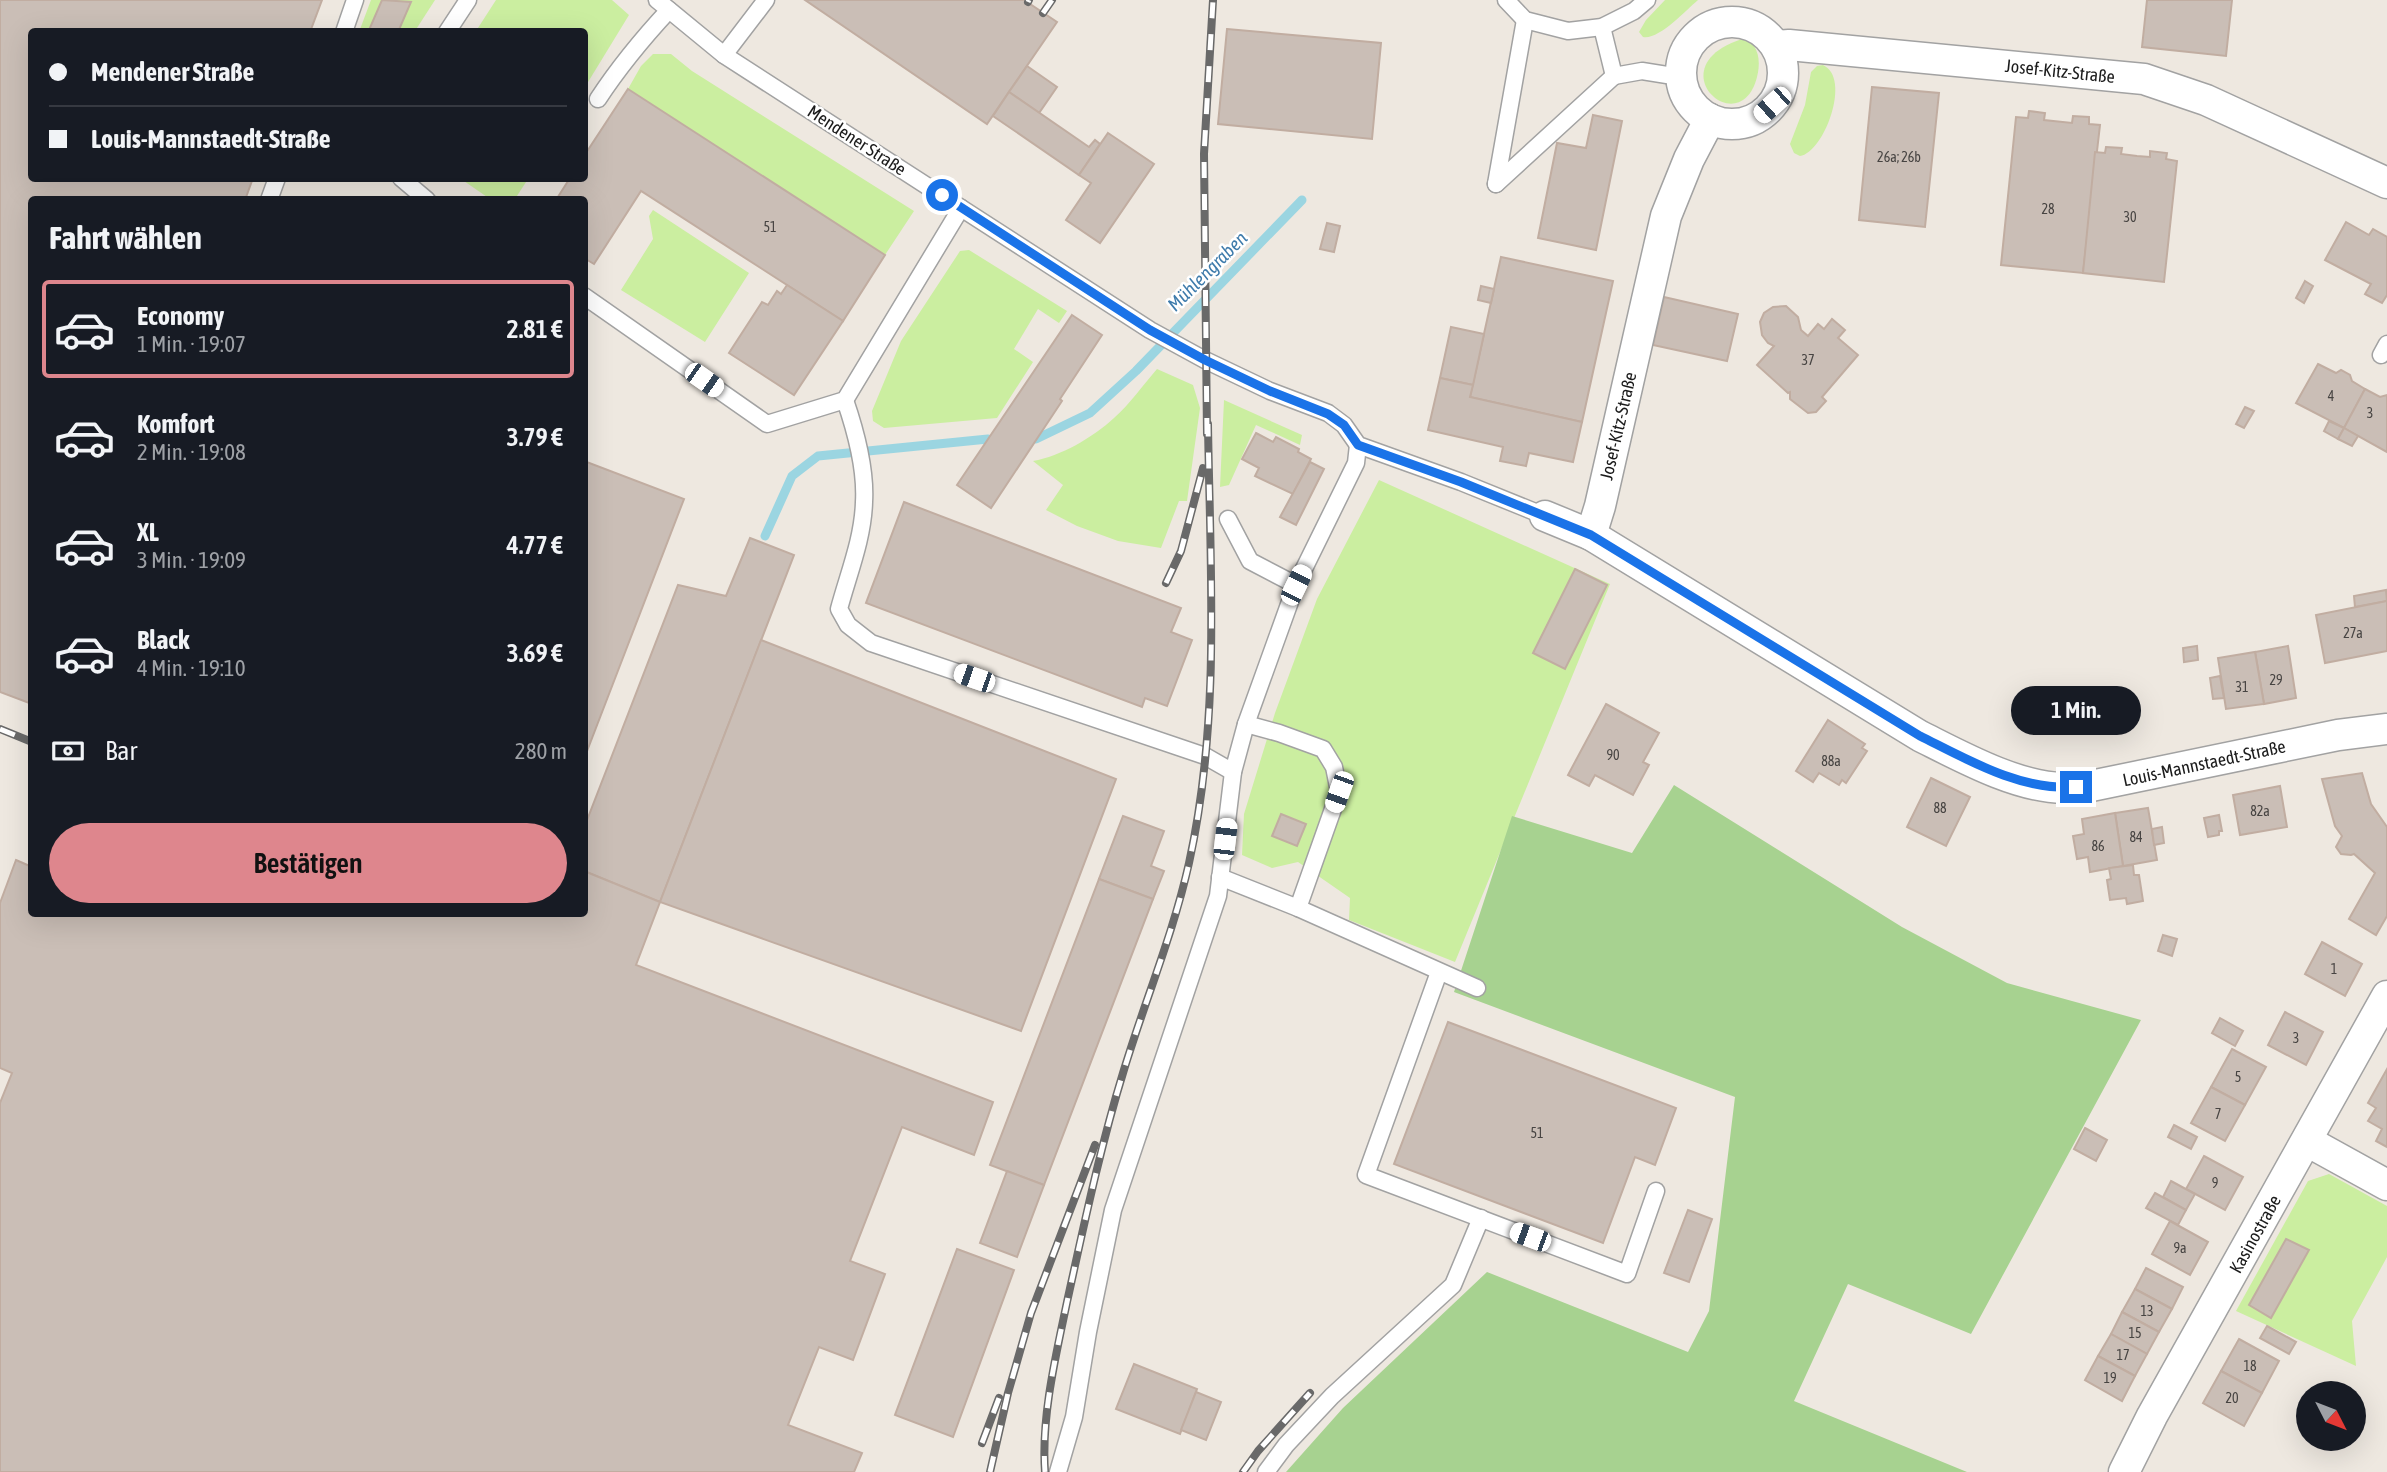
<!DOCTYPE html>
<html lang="de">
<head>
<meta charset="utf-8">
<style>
  :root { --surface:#171b24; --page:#242831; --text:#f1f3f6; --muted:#9ea1a6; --line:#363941; --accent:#de868d }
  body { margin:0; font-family:"Asap Condensed",sans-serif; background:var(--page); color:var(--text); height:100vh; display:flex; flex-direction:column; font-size:26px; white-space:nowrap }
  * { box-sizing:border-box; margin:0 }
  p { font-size:23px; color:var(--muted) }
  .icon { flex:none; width:38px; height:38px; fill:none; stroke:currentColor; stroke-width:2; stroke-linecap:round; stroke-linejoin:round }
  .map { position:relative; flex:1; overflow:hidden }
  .panel { position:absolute; left:28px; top:196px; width:560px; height:721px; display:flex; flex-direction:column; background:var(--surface); border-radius:7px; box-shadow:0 7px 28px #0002 }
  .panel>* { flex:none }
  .banner { position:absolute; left:28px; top:28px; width:560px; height:154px; border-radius:7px; box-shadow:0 7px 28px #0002; display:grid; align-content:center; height:154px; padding:0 21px; background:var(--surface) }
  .needle { width:46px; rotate:132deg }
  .fabs { position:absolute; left:2296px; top:1381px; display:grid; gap:14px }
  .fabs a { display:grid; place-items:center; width:70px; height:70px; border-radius:50%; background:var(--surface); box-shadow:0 7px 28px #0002; font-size:35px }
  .end { position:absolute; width:32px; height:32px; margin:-16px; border:9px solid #1a73e8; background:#fff; box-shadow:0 0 0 4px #fff }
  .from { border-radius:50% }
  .bubble { position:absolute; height:49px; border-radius:24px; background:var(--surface); box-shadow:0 7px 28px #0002; font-size:23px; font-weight:600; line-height:49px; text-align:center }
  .car { position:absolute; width:21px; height:42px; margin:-21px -10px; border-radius:9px; box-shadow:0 0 5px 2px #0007; background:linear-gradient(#fff 24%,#345 0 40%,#fff 0 76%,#345 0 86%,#fff 0) }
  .banner b { display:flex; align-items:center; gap:24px; height:66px; font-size:26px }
  .banner b+b { border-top:2px solid var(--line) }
  .banner i { width:18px; height:18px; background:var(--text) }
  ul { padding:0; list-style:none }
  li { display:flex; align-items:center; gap:21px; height:98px; margin:0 14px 10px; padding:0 7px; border:4px solid transparent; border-radius:7px }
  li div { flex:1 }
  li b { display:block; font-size:26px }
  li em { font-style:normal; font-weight:600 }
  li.current { border-color:var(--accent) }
  li>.icon { width:63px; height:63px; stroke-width:1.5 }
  h2 { padding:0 21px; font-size:32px; line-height:84px }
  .pay { display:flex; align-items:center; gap:18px; height:77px; padding:0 21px; font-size:26px }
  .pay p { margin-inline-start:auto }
  .action { display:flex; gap:14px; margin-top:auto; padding:14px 21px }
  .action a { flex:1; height:80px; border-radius:42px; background:var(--accent); color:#111; font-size:28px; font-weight:600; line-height:80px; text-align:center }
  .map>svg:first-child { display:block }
  .grass { fill:#cbeea0 }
  .forest { fill:#a7d290 }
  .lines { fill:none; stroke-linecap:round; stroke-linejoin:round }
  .stream { stroke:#9bd5e1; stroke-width:9 }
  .building { fill:#cabeb6; stroke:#c1ada1; stroke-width:2 }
  .lane-casing { stroke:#a2a2a2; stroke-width:19 }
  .street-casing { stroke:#a2a2a2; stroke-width:33 }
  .lane { stroke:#fff; stroke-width:16 }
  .street { stroke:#fff; stroke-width:30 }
  .rail-casing { stroke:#696969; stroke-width:8 }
  .rail { stroke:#fff; stroke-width:5; stroke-dasharray:16; stroke-linecap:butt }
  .route { stroke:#1a73e8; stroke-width:9 }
  .labels { text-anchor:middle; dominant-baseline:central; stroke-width:5; stroke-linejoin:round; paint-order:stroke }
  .number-label { font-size:14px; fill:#474442 }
  .street-label { font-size:18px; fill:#1b1b1b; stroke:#fff }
  .water-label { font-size:19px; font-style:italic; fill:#3e7bab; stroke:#fff }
</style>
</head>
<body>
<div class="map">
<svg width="2387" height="1472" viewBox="0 0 2387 1472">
  <rect width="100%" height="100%" fill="#eee8e0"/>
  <!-- grass -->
  <g class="grass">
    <polygon points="371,0 435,0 415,31 359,32"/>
    <polygon points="496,0 612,0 629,15 585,87 584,32 476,31"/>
    <path d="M1665,0H1698C1685,11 1659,40 1643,37L1639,32L1646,20Z"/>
    <path d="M1742,39L1751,42C1760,52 1760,65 1757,77C1740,144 1655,67 1742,39Z"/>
    <polygon points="653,54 671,54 692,71 914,211 885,255 628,89 641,66"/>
    <path d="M1823,65C1852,78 1824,153 1800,156L1794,153L1790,144L1805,105L1811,72L1817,66Z"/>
    <polygon points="461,179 528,178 528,179 515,199 490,199"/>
    <polygon points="653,210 749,273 705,342 621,290 653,239 649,216"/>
    <polygon points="969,250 1067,311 1059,323 1038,309 1014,349 1033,362 997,418 884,428 873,421 872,411 901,341 960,251"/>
    <path d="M1157,369L1193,385L1200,408L1187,501H1179L1161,548L1118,541L1077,526L1046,510L1063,485L1033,461C1061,456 1092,438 1114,418C1130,404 1143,385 1157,369Z"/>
    <polygon points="1224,400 1302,435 1300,445 1256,425 1229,485 1220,487"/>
    <polygon points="1379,480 1610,584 1455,962 1349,920 1350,898 1298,862 1272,868 1242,855 1244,814 1275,713 1317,599"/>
    <polygon points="2329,1174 2387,1206 2387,1257 2352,1321 2356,1366 2236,1311 2308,1181"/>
  </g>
  <!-- forest -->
  <polygon class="forest" points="1674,785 1902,927 2007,983 2141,1020 1971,1334 1848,1284 1794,1401 1967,1472 1286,1472 1343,1408 1487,1272 1688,1352 1709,1311 1735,1097 1454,992 1512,816 1632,853"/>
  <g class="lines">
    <!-- stream -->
    <g class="stream">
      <polyline points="1036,439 1090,413 1136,371 1302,200"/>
      <polyline points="765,536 792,476 818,456 988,439"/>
    </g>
  </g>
  <!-- building -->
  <g class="building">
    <polygon points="0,0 322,0 310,32 32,32 32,178 253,178 245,200 32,200 32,704 0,692"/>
    <polygon points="382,0 411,2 398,32 369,30"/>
    <polygon points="805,0 1024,0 1057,22 987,124"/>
    <polygon points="2147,0 2232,0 2226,56 2142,47"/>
    <polygon points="1227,29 1381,43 1372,139 1218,124"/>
    <polygon points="1027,66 1057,87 1039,113 1009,92"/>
    <polygon points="1872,87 1939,93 1925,227 1859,220"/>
    <polygon points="628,89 885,255 843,321 641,191 594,264 584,258 584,200 556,200 570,178 584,178 584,156"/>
    <polygon points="1009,92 1089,147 1095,140 1100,144 1079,175 993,116"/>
    <polygon points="2029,111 2045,113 2044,120 2072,123 2073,116 2089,117 2089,124 2100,125 2083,273 2001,265 2016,117 2028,118"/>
    <polygon points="1593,115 1622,121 1596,250 1538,238 1557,143 1586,148"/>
    <polygon points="1108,133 1154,164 1100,243 1066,220 1091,183 1079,175"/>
    <polygon points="2106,147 2122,148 2121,154 2137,156 2150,157 2150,151 2167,153 2166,159 2177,161 2164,282 2083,273 2095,152 2105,153"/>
    <polygon points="2346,222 2369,235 2373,229 2387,237 2387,295 2382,303 2365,294 2371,284 2325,260"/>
    <polygon points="1327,223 1340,226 1334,252 1320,249"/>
    <polygon points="1501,257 1613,281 1582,422 1470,397"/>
    <polygon points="2305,281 2313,286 2304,303 2296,298"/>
    <polygon points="787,285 843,321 794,395 729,353 762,302 768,305 777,291 781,294"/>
    <polygon points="1481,286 1494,289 1491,303 1478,300"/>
    <polygon points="1664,297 1738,314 1727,361 1653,345"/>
    <polygon points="1786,306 1798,317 1801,330 1808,336 1818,324 1824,329 1832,319 1845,330 1838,338 1858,355 1822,397 1826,401 1816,412 1808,413 1790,399 1790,392 1788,393 1757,365 1774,346 1768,343 1762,335 1760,322 1764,313 1773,307"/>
    <polygon points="1072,315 1102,335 1060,399 1062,401 991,508 957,485"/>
    <polygon points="1451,327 1484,334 1473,385 1440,378"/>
    <polygon points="2318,364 2336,373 2341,370 2350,375 2352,381 2365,389 2344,428 2296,403"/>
    <polygon points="1440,378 1473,385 1470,397 1582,422 1573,462 1529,453 1526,466 1500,461 1503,447 1428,430"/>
    <polygon points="2365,389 2380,397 2387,395 2387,452 2344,428"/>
    <polygon points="2245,407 2254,411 2244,428 2236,424"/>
    <polygon points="2329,421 2344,428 2338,439 2324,431"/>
    <polygon points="2344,428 2358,436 2352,446 2338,439"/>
    <polygon points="1256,433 1273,442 1276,437 1299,449 1298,452 1311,459 1293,494 1255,476 1259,468 1242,459"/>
    <polygon points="584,461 684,499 584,759"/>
    <polygon points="1310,462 1324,469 1296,525 1280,517"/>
    <polygon points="904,502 1181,608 1171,632 1192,640 1167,706 1145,698 1142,707 866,603"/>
    <polygon points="750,538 794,555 660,902 584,871 584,828 678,585 726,596"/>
    <polygon points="1575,569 1607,585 1565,669 1533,653"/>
    <polygon points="2386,590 2387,601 2355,607 2354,596"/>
    <polygon points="2387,601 2387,651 2325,663 2316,615"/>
    <polygon points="761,640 1116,779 1021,1031 660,902"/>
    <polygon points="2197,646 2198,660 2184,662 2183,648"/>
    <polygon points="2288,646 2296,698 2264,704 2255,652"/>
    <polygon points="2255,652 2264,704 2226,709 2218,658"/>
    <polygon points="2220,676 2224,698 2213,699 2210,678"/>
    <polygon points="2115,696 2127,702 2115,726 2104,720"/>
    <polygon points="2127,702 2139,707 2128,731 2115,726"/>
    <polygon points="1606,704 1659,733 1643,762 1649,765 1633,795 1595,775 1589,786 1568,775"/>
    <polygon points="1828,720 1865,744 1862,748 1867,751 1846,783 1842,780 1839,785 1819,773 1813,782 1796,771"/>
    <polygon points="2362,773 2371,804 2387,827 2387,916 2376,935 2349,919 2375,873 2354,854 2351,855 2341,854 2336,847 2342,836 2335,826 2322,779"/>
    <polygon points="1931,778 1970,797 1946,846 1907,827"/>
    <polygon points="2280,786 2287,827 2240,835 2233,795"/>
    <polygon points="2148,808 2157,860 2123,866 2115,813"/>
    <polygon points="2115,813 2123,866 2090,872 2088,857 2077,859 2073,836 2084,834 2082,819"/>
    <polygon points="1281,814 1306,824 1297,846 1272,836"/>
    <polygon points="2219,815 2222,831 2219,831 2219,835 2208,837 2204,818"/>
    <polygon points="1123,816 1164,831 1151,866 1164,871 1153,899 1099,879"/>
    <polygon points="2162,827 2164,843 2154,845 2152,829"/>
    <polygon points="16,860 32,867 32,914 584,914 584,871 660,902 636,965 993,1102 974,1155 902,1127 850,1261 885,1274 853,1360 819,1347 788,1425 862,1453 854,1472 0,1472 0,1103 12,1073 0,1068 0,903"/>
    <polygon points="2133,865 2134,875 2139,875 2143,901 2127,904 2126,898 2110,900 2107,880 2111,879 2109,868"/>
    <polygon points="1099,879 1153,899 1044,1185 990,1165"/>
    <polygon points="2163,935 2177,939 2172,956 2158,951"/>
    <polygon points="2322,942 2362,964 2345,996 2305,974"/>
    <polygon points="2285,1012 2323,1032 2306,1065 2268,1045"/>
    <polygon points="2220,1018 2243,1031 2235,1046 2212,1033"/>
    <polygon points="1448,1022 1676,1108 1655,1165 1635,1157 1603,1243 1394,1164"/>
    <polygon points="2232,1049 2266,1067 2245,1105 2211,1087"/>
    <polygon points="2387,1069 2387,1147 2376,1141 2382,1129 2368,1121 2376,1108 2368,1103"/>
    <polygon points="2211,1087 2245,1105 2225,1141 2191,1123"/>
    <polygon points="2174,1125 2197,1137 2191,1149 2168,1137"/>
    <polygon points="2085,1128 2107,1140 2096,1161 2074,1149"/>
    <polygon points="2204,1156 2243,1177 2225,1210 2186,1189"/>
    <polygon points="1007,1171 1044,1185 1017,1257 980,1243"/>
    <polygon points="2171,1181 2195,1194 2186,1210 2163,1197"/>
    <polygon points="2155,1193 2186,1210 2178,1225 2146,1208"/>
    <polygon points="1688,1210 1712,1219 1689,1282 1664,1273"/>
    <polygon points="2170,1221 2208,1242 2190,1275 2152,1254"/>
    <polygon points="2286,1239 2309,1250 2271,1318 2249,1305"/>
    <polygon points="957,1249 1014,1270 953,1437 895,1415"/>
    <polygon points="2146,1268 2183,1287 2172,1309 2135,1289"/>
    <polygon points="2135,1289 2172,1309 2159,1332 2122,1312"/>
    <polygon points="2122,1312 2159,1332 2147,1354 2111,1334"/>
    <polygon points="2267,1326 2296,1342 2289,1354 2260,1338"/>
    <polygon points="2111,1334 2147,1354 2135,1376 2098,1356"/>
    <polygon points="2239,1339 2279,1361 2262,1393 2221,1371"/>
    <polygon points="2098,1356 2135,1376 2122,1401 2085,1380"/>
    <polygon points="1134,1364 1197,1389 1180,1434 1116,1409"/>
    <polygon points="2221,1371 2262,1393 2244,1426 2203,1403"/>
    <polygon points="1196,1392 1221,1402 1206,1440 1181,1430"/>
  </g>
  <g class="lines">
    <defs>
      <g id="lane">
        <polyline points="657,0 724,55 1150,330 1205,360 1270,391 1328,413 1344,425 1358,445 1461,482 1545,516"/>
        <polyline points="1506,0 1525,20 1568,31 1602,27 1634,11 1647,0"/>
        <polyline points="1602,27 1614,76 1642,71 1667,75 1681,74"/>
        <polyline points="344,32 355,0"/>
        <polyline points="447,32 468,0"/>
        <polyline points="724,55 766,0"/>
        <path d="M598,99C619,67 643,38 669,10"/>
        <polyline points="401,178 427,200"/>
        <polyline points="1496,184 1525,20"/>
        <polyline points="1496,184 1614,76"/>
        <polyline points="269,200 277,178"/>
        <polyline points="584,296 767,424 845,400 961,208"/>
        <polyline points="2381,355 2387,344"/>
        <path d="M845,400C856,432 866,469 864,502C863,539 848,575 839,609L848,625L871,643L1205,756L1233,772"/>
        <polyline points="1228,519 1250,561 1296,585"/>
        <polyline points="1246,724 1279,733 1323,749 1334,767 1339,792 1298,908"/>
        <polyline points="1220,877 1298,908 1477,988"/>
        <polyline points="1439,972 1366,1175 1627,1274 1656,1191"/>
        <polyline points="1058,1472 1074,1417 1088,1332 1113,1210 1218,896 1233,772 1246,724 1296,585 1356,463 1358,445"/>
        <polyline points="1266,1472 1286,1445 1332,1396 1453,1285 1481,1218"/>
      </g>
      <g id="street">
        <circle cx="1732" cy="73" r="51"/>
        <polyline points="1776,46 1789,45 2144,79 2206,100 2387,183"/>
        <path d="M1545,516L1591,535L1920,736C1962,757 2016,787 2063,788C2072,788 2082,787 2091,786L2338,735L2387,729"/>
        <polyline points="1591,535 1600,506 1666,216 1689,159 1710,119"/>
        <polyline points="2307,1141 2387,1185"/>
        <polyline points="2124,1472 2152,1416 2387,996"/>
      </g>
    </defs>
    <!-- lane casing -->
    <use href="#lane" class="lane-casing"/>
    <!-- street casing -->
    <use href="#street" class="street-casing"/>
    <!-- lane -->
    <use href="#lane" class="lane"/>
    <!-- street -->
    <use href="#street" class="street"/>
    <defs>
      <g id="rail">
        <polyline points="1028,2 1029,0"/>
        <polyline points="1043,13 1052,0"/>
        <polyline points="1207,434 1204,154 1213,0"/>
        <polyline points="1166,583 1181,551 1203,468"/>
        <polyline points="0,729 32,742"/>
        <polyline points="982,1443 999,1398"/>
        <polyline points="990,1472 1008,1393 1031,1313 1095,1145"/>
        <path d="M1045,1472C1041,1417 1056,1355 1067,1302C1084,1225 1100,1148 1123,1073C1144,1003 1173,935 1189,863C1221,718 1210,571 1208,424"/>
        <polyline points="1243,1472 1258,1451 1310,1393"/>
      </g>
    </defs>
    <!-- rail casing -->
    <use href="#rail" class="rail-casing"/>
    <!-- rail -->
    <use href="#rail" class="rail"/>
  </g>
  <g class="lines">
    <!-- route -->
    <path class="route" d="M942,195L1150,330L1205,360L1270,391L1328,414L1344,425L1358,445L1461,482L1591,535L1920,736C1968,760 2021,791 2076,787"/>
  </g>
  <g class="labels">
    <!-- number labels -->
    <g class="number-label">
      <text x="1899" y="157">26a; 26b</text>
      <text x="2048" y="209">28</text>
      <text x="2130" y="217">30</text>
      <text x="770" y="227">51</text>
      <text x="1808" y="360">37</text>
      <text x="2331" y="396">4</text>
      <text x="2370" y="413">3</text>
      <text x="2353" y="633">27a</text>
      <text x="2276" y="680">29</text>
      <text x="2242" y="687">31</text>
      <text x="1613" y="755">90</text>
      <text x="1831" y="761">88a</text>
      <text x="1940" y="808">88</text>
      <text x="2260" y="811">82a</text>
      <text x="2136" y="837">84</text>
      <text x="2098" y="846">86</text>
      <text x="2334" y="969">1</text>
      <text x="2296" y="1038">3</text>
      <text x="2238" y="1077">5</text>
      <text x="2218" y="1114">7</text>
      <text x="1537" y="1133">51</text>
      <text x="2215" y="1183">9</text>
      <text x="2180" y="1248">9a</text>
      <text x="2147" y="1311">13</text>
      <text x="2135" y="1333">15</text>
      <text x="2123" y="1355">17</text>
      <text x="2250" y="1366">18</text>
      <text x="2110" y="1378">19</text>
      <text x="2232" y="1398">20</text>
    </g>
    <!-- street labels -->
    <g class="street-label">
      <text transform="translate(2060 71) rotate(6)">Josef-Kitz-Straße</text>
      <text transform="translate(857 140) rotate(33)">Mendener Straße</text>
      <text transform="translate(1618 426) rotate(-77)">Josef-Kitz-Straße</text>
      <text transform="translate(2204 763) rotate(-12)">Louis-Mannstaedt-Straße</text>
      <text transform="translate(2255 1234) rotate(-61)">Kasinostraße</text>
    </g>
    <!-- water labels -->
    <g class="water-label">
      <text transform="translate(1207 271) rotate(-45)">Mühlengraben</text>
    </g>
  </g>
</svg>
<div class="fabs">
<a><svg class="needle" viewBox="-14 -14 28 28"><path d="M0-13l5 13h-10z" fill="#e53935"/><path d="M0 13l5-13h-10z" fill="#9ea1a6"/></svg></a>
</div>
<i class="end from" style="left:942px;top:195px"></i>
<i class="end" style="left:2076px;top:787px"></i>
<div class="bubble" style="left:2011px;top:686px;width:130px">1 Min.</div>
<i class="car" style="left:1772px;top:105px;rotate:228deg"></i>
<i class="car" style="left:704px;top:380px;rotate:125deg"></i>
<i class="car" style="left:1296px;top:585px;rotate:26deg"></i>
<i class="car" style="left:974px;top:678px;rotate:289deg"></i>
<i class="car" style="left:1339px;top:792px;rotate:200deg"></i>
<i class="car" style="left:1225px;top:839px;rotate:7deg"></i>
<i class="car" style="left:1530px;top:1237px;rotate:290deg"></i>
<div class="banner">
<b><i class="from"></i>Mendener Straße</b>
<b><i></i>Louis-Mannstaedt-Straße</b>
</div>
<section class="panel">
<h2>Fahrt wählen</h2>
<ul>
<li class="current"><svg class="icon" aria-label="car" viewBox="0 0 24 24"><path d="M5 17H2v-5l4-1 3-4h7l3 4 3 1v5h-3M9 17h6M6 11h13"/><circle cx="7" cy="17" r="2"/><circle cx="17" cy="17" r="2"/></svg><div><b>Economy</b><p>1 Min. · 19:07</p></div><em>2.81 €</em></li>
<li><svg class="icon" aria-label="car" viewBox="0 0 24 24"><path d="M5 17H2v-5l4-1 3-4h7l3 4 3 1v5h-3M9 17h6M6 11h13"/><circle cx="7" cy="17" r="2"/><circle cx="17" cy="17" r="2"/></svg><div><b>Komfort</b><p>2 Min. · 19:08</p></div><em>3.79 €</em></li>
<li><svg class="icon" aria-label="car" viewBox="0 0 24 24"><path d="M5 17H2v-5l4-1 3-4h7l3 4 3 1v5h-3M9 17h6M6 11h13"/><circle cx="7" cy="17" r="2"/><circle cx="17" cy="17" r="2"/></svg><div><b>XL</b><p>3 Min. · 19:09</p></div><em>4.77 €</em></li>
<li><svg class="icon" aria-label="car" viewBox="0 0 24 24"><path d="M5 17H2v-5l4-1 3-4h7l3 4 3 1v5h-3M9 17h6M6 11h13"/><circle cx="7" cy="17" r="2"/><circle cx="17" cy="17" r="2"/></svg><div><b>Black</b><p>4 Min. · 19:10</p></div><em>3.69 €</em></li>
</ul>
<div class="pay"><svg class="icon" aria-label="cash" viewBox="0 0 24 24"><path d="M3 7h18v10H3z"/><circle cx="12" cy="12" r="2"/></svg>Bar<p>280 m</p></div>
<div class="action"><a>Bestätigen</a></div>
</section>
</div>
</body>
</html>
